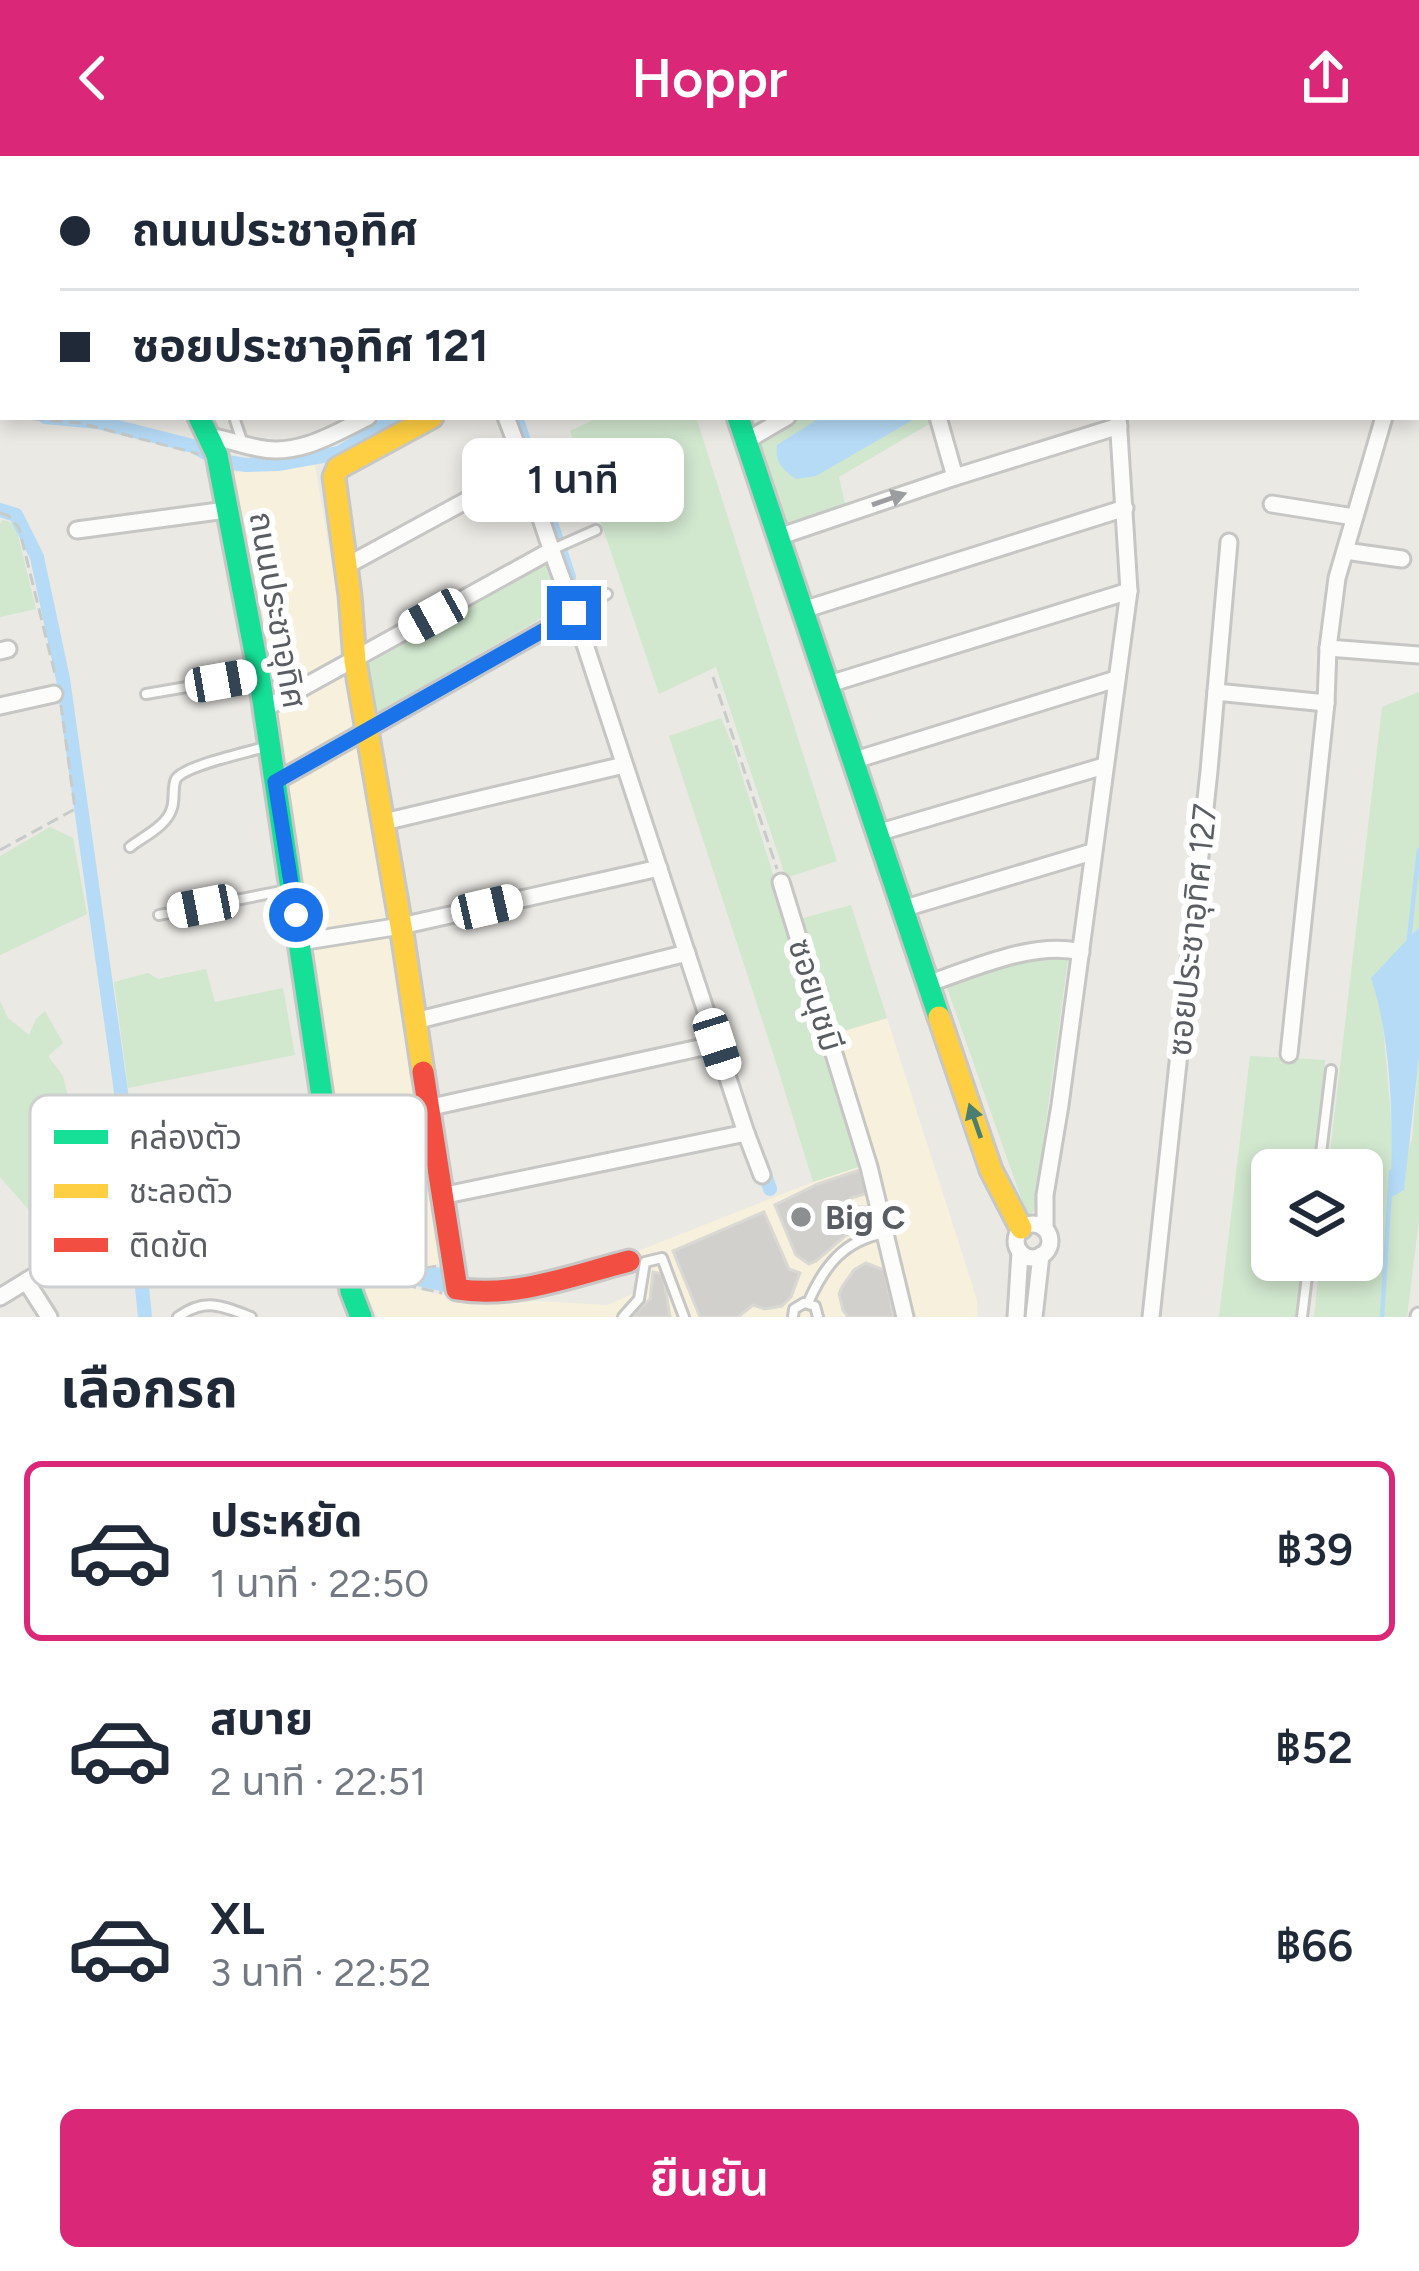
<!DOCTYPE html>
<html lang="th">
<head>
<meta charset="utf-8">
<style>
  :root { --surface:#fff; --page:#f2f2f3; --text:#1f2937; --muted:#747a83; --line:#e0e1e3; --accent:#db2777 }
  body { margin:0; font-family:Figtree,"Noto Sans Thai",sans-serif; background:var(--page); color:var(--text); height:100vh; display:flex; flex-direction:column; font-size:45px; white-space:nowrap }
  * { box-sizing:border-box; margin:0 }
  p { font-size:39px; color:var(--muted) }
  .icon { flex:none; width:66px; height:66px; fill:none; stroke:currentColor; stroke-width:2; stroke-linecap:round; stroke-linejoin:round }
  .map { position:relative; height:1161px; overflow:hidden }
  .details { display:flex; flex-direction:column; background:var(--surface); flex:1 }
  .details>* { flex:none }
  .banner { position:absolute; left:0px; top:0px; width:1419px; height:264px; box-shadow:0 6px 18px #0003; display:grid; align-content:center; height:264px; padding:0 60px; background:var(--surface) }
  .controls { position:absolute; left:1251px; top:993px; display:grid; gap:24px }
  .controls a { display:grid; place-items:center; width:132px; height:132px; border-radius:18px; background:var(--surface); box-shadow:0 6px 18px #0003; font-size:60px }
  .end { position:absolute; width:54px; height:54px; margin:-27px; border:15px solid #1a73e8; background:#fff; box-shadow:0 0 0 6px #fff }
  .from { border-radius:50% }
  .bubble { position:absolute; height:84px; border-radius:18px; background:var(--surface); box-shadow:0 6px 18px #0003; font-size:39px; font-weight:600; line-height:84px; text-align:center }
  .car { position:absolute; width:36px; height:72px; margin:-36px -18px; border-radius:15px; box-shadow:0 0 9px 3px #0007; background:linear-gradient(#fff 24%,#345 0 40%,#fff 0 76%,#345 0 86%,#fff 0) }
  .banner b { display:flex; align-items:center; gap:42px; height:114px; font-size:45px }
  .banner b+b { border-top:3px solid var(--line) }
  .banner i { width:30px; height:30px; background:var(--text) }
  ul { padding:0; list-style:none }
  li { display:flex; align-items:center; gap:36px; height:180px; margin:0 24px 18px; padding:0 36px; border:6px solid transparent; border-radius:18px }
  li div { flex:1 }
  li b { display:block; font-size:45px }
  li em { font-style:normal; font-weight:600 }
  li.selected { border-color:var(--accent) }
  li>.icon { width:108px; height:108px; stroke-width:1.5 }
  h2 { padding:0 60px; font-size:54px; line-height:144px }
  .primary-button { display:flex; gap:24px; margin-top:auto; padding:24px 60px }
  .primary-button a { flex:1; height:138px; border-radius:18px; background:var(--accent); color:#fff; font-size:48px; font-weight:600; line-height:138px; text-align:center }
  header { display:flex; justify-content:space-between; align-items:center; height:156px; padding:0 60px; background:var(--accent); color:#fff; font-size:54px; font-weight:600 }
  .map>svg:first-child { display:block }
  .commercial { fill:#f6f0dc }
  .green { fill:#d1e7ce }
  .water { fill:#b6dbf7 }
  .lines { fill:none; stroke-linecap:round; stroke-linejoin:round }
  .stream { stroke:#b6dbf7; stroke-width:4.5 }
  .canal { stroke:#b6dbf7; stroke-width:14 }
  .building { fill:#d1d0cd; stroke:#dad8d3; stroke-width:3 }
  .lane-casing { stroke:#c6c6c5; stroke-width:14 }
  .street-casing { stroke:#c6c6c5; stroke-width:21 }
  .fast-casing { stroke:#c7c7c6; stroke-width:27 }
  .slow-casing { stroke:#c7c7c6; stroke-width:27 }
  .jam-casing { stroke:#c7c7c6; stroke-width:27 }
  .path { stroke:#c7ccca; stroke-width:3; stroke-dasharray:12 6; stroke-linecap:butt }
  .lane { stroke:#fcfcfb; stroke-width:8 }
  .street { stroke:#fcfcfb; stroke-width:15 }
  .fast { stroke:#16e098; stroke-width:21 }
  .slow { stroke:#ffcf43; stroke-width:21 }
  .jam { stroke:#f24e42; stroke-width:21 }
  .oneway { fill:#9b9da0 }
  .oneway2 { fill:#497e70 }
  .route { stroke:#1a73e8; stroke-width:15 }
  .poi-dot { fill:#8c8f90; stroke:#fff; stroke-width:4.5 }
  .labels { text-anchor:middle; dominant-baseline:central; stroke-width:12; stroke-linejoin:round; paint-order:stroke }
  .street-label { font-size:33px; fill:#5a5e63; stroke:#fff }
  .poi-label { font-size:33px; font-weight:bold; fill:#5a5e63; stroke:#fff; text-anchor:start }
  .key { fill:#fff; stroke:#cecfd0; stroke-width:3 }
  .key-label { font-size:33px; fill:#5a5e63 }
</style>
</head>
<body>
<header><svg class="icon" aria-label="back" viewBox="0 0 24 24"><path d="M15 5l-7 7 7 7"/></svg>Hoppr<svg class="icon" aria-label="share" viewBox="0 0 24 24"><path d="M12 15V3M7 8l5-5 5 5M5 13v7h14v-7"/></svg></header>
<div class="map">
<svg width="1419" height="1161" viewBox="0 0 1419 1161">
  <rect width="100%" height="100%" fill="#eae9e4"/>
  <!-- commercial -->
  <polygon class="commercial" points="315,309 448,1106 370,1123 449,1140 607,1149 637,1136 640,1107 638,1095 813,1026 864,1009 823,881 887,862 977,1144 978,1161 378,1161 365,1143 367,1122 356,1110 234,316"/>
  <!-- green -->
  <g class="green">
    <polygon points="600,261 696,261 837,705 786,722 716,511 659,538 570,275"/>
    <polygon points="792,261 930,261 929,268 839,321 845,348 778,370 756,286"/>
    <polygon points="3,364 15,367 36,453 0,461 0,367"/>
    <polygon points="548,407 555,420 562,450 380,556 372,552 364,510"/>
    <polygon points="1419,536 1419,771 1372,822 1381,848 1393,984 1391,1041 1412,983 1419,901 1419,1064 1407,1161 1314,1161 1320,1104 1362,1104 1362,1014 1328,1014 1382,551"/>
    <polygon points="721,562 732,588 865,1009 813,1026 773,897 669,580"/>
    <polygon points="50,671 73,682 87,758 0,799 0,700"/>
    <polygon points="851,749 887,862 834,878 800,763"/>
    <polygon points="1054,797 1068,803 1034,1055 1030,1058 1025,1053 946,829"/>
    <polygon points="206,813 215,846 283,832 295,899 128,932 114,826 148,817 158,823"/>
    <polygon points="0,845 8,862 29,879 36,863 45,855 63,887 48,900 63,920 79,988 43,998 62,1060 53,1081 0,1021"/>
    <polygon points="1250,900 1325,904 1314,1014 1272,1014 1272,1104 1304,1104 1298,1161 1219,1161"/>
  </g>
  <!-- water -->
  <g class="water">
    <polygon points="1172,0 1384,0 1383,3 1173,3"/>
    <path d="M821,261H918L816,320L796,323C782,313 775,307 777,289Z"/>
    <path d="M1419,771V901L1404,1034L1390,1042C1394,976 1392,883 1371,822Z"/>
    <polygon points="441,1111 445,1136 376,1121"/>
  </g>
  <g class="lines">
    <!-- stream -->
    <g class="stream">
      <polyline points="1409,783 1419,694"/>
      <polyline points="1382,1161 1391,1016"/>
    </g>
    <!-- canal -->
    <g class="canal">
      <polyline points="1125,3 1126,0"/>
      <polyline points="0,255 3,255"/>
      <polyline points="45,261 98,266 193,290 221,305 246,309 278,308 339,297 398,261"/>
      <polyline points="516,261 569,421"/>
      <polyline points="0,354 16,359 37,401 63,523 125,964 145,1161"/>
      <polyline points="761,1007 770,1033"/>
    </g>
  </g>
  <!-- building -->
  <g class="building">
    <polygon points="860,1014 868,1037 851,1042 855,1051 865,1051 870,1059 867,1068 845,1080 816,1105 809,1108 796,1099 775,1049 818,1028"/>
    <polygon points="764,1056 789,1113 800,1117 791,1141 782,1150 765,1153 753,1149 738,1161 700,1161 673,1095"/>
    <polygon points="866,1107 884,1114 894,1161 848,1161 843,1154 839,1138 842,1131 854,1114"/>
    <polygon points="653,1116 663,1118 670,1161 630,1161 650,1143"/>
  </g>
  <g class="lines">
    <defs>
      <g id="lane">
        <polyline points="235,264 242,285"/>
        <polyline points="551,394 596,374"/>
        <polyline points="574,457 607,438"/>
        <polyline points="146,538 257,519"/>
        <path d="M130,691C144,680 167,670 172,652C175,643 172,631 176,623C185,609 250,596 268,590"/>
        <polyline points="159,759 287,734"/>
        <polyline points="1319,1014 1331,914"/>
        <path d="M808,1147C824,1110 844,1084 885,1077"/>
        <path d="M178,1161C205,1141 222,1150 251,1161"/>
        <polyline points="623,1161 639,1143 645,1106 662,1102 684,1161"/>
        <polyline points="793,1161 794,1153 804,1147 815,1150 818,1161"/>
        <polyline points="1302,1161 1309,1104"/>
      </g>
      <g id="street">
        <polyline points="359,0 361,3"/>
        <polyline points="455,0 457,3"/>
        <polyline points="854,0 856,3"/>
        <polyline points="1088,0 1092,3"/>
        <polyline points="942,2 944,0"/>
        <polyline points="18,3 21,0"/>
        <polyline points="165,3 169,0"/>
        <polyline points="492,3 496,0"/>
        <polyline points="623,3 627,0"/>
        <polyline points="757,3 761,0"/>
        <polyline points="897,3 900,0"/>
        <polyline points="1059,3 1061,0"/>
        <polyline points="1150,3 1151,0"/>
        <polyline points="0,20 3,18"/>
        <polyline points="0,127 3,124"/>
        <polyline points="1416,151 1419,141"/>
        <path d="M506,261C530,321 545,384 570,443L746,977L762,1019"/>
        <polyline points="938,261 955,321"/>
        <path d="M211,281C228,283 241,289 258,292C297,301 334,278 368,261"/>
        <polyline points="746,285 787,261"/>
        <polyline points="1272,348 1354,361"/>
        <polyline points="77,374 226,354"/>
        <polyline points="778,381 955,321 1119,270"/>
        <polyline points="1345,395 1402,403"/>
        <polyline points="346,410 526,312"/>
        <polyline points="803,454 1125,352"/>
        <polyline points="1328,492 1419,499"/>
        <polyline points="0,495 8,493"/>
        <polyline points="826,529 1129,435"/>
        <polyline points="1216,536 1326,547 1328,492 1337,422 1384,261"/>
        <polyline points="0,550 54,538"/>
        <polyline points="264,553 550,395"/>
        <polyline points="852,605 1116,523"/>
        <polyline points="275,626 574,457"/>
        <polyline points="384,666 624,609"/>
        <polyline points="877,677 1104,610"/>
        <polyline points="781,726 869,1011 905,1161"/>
        <polyline points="902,753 1092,696"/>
        <polyline points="300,786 401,770 659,712"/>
        <path d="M927,828C971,813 1035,784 1081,796"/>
        <polyline points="415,865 687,797"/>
        <polyline points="1289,898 1326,547"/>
        <polyline points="327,968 427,952 717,888"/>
        <polyline points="441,1040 746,977"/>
        <circle cx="1033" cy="1085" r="17"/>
        <polyline points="1045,1073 1045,1039 1060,949 1129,435 1118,261"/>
        <polyline points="26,1125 49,1161"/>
        <polyline points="0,1141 41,1116"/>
        <polyline points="1016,1161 1020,1096"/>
        <polyline points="1034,1161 1041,1099"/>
        <polyline points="1151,1161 1209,615 1229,386"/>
        <polyline points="1419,1161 1419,1160"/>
      </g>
      <g id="fast">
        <polyline points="0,78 3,81"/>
        <polyline points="199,261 217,299 259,518 351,1135 361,1161"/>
        <polyline points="738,261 939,861"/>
      </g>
      <g id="slow">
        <polyline points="939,861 991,1014 1021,1072"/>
        <polyline points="423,916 401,770 355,505 350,439 334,321 338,312 432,261"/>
      </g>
      <path id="jam" d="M423,916L457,1133C514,1143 574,1119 629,1105"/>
    </defs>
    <!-- lane casing -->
    <use href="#lane" class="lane-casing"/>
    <!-- street casing -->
    <use href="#street" class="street-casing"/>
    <!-- fast casing -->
    <use href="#fast" class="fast-casing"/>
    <!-- slow casing -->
    <use href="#slow" class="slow-casing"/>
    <!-- jam casing -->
    <use href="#jam" class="jam-casing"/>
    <!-- path -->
    <g class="path">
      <polyline points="1119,3 1121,0"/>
      <polyline points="0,260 3,260"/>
      <polyline points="15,261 80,267 199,298"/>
      <polyline points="0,357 9,360 19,372 56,522"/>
      <polyline points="713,521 777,713"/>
      <polyline points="0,694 75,653 61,549"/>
      <polyline points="369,1121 442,1137"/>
      <polyline points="371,1121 437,1110"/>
    </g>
    <!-- lane -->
    <use href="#lane" class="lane"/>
    <!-- street -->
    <use href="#street" class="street"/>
    <!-- fast -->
    <use href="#fast" class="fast"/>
    <!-- slow -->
    <use href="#slow" class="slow"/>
    <!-- jam -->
    <use href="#jam" class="jam"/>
  </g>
  <!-- one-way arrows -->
  <defs><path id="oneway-solid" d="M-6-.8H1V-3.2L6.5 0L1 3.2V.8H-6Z" transform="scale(3)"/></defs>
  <use class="oneway" href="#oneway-solid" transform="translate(889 343) rotate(-19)"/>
  <use class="oneway2" href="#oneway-solid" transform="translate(975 965) rotate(-109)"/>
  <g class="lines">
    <!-- route -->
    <polyline class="route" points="296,759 275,626 574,457"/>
  </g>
  <!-- markers -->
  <circle class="poi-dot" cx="801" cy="1061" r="12"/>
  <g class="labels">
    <!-- street labels -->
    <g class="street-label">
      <text transform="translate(278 454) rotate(80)">ถนนประชาอุทิศ</text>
      <text transform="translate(1192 774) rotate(-84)">ซอยประชาอุทิศ 127</text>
      <text transform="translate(816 839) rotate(73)">ซอยนุชมี</text>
    </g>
    <!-- poi labels -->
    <g class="poi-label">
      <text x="825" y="1061">Big C</text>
    </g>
  </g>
  <!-- legend -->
  <rect x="30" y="939" width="396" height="192" rx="18" class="key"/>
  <rect x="54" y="974" width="54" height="14" fill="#16e098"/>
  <rect x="54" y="1028" width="54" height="14" fill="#ffcf43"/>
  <rect x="54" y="1082" width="54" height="14" fill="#f24e42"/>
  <g class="key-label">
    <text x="129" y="993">คล่องตัว</text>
    <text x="129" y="1047">ชะลอตัว</text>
    <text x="129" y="1101">ติดขัด</text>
  </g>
</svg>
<div class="controls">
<a><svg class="icon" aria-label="layers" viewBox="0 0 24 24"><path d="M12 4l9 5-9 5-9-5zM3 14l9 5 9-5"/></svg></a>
</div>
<i class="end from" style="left:296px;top:759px"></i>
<i class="end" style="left:574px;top:457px"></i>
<div class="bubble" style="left:462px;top:282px;width:222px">1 นาที</div>
<i class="car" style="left:433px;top:460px;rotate:241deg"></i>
<i class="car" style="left:221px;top:525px;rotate:80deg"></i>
<i class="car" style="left:203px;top:750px;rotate:259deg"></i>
<i class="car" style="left:487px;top:751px;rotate:77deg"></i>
<i class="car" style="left:717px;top:888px;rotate:162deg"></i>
<div class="banner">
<b><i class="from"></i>ถนนประชาอุทิศ</b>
<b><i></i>ซอยประชาอุทิศ 121</b>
</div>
</div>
<section class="details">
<h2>เลือกรถ</h2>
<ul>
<li class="selected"><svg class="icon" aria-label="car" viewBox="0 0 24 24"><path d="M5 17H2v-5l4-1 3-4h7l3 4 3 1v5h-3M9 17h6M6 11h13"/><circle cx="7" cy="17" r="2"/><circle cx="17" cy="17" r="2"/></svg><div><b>ประหยัด</b><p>1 นาที · 22:50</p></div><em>฿39</em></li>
<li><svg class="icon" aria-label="car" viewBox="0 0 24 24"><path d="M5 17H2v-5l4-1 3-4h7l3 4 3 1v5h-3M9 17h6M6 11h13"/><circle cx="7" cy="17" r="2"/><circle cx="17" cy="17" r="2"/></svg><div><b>สบาย</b><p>2 นาที · 22:51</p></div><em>฿52</em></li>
<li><svg class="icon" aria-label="car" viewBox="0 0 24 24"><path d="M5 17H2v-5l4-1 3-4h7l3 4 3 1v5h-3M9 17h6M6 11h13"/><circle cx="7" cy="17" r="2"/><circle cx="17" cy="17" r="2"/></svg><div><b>XL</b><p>3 นาที · 22:52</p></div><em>฿66</em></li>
</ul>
<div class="primary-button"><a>ยืนยัน</a></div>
</section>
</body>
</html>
